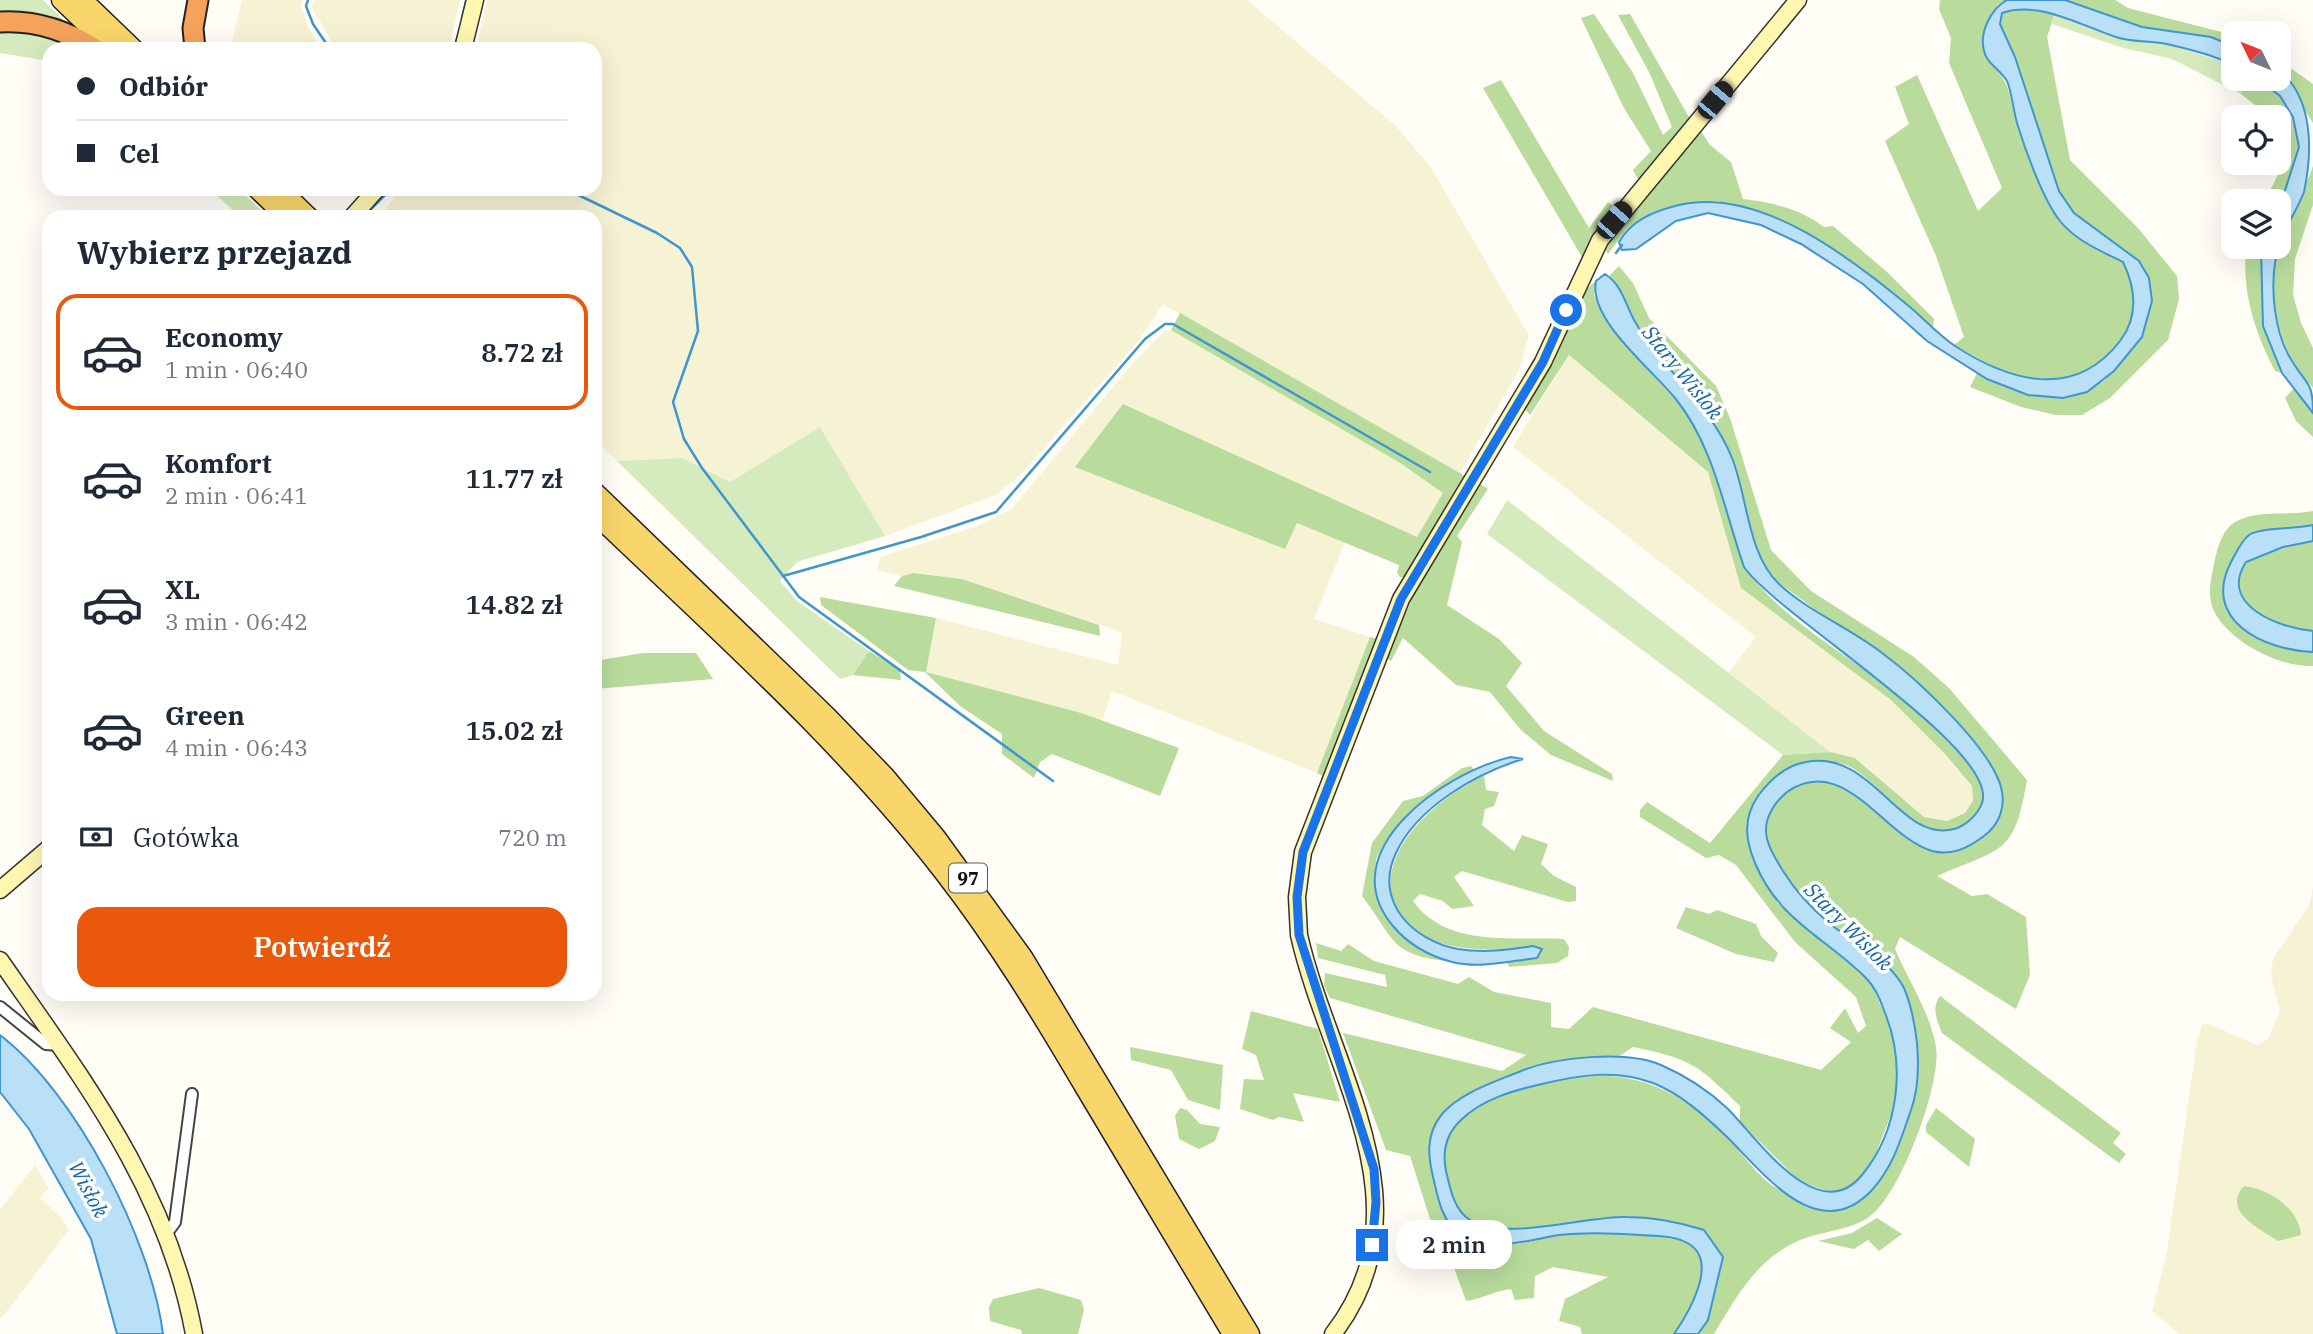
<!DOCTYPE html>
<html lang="pl">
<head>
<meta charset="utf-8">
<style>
  :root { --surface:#fff; --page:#f2f2f3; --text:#1f2937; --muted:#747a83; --line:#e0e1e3; --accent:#ea580c }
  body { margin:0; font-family:"IBM Plex Serif",serif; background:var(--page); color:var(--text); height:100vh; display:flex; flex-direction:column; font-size:26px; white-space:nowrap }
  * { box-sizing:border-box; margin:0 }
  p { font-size:23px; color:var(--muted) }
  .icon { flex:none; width:38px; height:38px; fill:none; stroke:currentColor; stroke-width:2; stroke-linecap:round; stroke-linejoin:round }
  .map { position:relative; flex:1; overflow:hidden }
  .side { position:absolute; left:42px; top:210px; width:560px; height:791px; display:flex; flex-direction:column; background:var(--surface); border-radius:21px; box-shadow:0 7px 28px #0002 }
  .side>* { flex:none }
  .guide { position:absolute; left:42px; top:42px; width:560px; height:154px; border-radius:21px; box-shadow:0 7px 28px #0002; display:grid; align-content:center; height:154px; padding:0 35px; background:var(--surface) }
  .needle { width:46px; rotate:313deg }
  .fabs { position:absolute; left:2221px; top:21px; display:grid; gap:14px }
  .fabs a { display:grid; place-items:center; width:70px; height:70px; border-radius:14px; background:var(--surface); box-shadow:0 7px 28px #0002; font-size:35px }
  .end { position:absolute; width:32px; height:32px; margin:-16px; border:9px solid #1a73e8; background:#fff; box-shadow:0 0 0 4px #fff }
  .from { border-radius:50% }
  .bubble { position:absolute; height:49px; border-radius:21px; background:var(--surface); box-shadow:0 7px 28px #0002; font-size:23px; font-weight:600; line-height:49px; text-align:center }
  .car { position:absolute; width:21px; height:42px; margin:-21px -10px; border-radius:9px; box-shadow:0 0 5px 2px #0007; background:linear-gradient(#222 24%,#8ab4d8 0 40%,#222 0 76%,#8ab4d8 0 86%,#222 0) }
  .guide b { display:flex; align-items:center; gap:24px; height:66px; font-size:26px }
  .guide b+b { border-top:2px solid var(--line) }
  .guide i { width:18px; height:18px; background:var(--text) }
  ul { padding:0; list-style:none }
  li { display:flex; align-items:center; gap:21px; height:116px; margin:0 14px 10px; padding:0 21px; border:4px solid transparent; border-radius:21px }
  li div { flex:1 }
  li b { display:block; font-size:26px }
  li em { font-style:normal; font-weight:600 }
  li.current { border-color:var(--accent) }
  li>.icon { width:63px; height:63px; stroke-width:1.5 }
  h2 { padding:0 35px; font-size:32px; line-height:84px }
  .pay { display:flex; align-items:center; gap:18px; height:77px; padding:0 35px; font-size:26px }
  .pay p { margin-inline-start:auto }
  .button { display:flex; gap:14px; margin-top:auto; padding:14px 35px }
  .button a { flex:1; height:80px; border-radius:21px; background:var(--accent); color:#fff; font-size:28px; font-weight:600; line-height:80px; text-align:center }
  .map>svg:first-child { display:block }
  .farmland { fill:#f6f3d4 }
  .green { fill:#d5ebbd }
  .forest { fill:#b9dc9c }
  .water { fill:#b9e0f7; stroke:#3f96cf; stroke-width:2 }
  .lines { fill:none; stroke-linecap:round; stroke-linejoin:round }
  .stream { stroke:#3f96cf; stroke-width:2.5 }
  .street-casing { stroke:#444; stroke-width:14 }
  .secondary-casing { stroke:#333; stroke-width:19 }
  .primary-casing { stroke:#222; stroke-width:21 }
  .highway-casing { stroke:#222; stroke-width:23 }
  .street { stroke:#fff; stroke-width:10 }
  .secondary { stroke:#fff6b0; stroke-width:16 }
  .primary { stroke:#f9d66b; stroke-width:18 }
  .highway { stroke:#f5a25d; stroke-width:19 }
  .route { stroke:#1a73e8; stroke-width:9 }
  .labels { text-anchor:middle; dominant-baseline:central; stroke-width:7; stroke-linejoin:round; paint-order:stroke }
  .shield { fill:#fff; stroke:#585858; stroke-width:2 }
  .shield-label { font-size:18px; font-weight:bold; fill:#111 }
  .water-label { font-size:21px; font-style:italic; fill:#1768a6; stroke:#fff }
</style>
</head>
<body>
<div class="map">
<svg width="2313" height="1334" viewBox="0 0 2313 1334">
  <rect width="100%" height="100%" fill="#fffdf5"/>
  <!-- farmland -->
  <g class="farmland">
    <polygon points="242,0 303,0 301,6 308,27 321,49 230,49"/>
    <polygon points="316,0 460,0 449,49 332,49 330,38 311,6"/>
    <polygon points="487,0 1247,0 1396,126 1431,168 1529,335 1520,368 1460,473 1163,304 1139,340 1022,473 996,495 885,536 820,428 730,482 682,458 617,461 595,439 595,217 380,217 400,189 595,189 595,49 476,49"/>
    <polygon points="1171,330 1400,463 1444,493 1416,538 1123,404 1285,548 1297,522 1345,542 1314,619 1370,637 1317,773 1112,691 1102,721 925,672 936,618 1118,665 1122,632 962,579 914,573 902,576 877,570 880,557 972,528 1011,510 1129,368 1164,331"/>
    <polygon points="1569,355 1708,472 1741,588 1891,700 1946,755 1972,786 1973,799 1965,813 1947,821 1924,817 1857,759 1830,752 1728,673 1756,637 1513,447"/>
    <polygon points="2313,887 2313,1334 2179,1334 2152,1311 2167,1252 2197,1041 2202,1025 2209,1024 2257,1045 2268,1039 2280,1011 2271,976 2273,959 2309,905"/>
    <polygon points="35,1165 49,1188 40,1198 60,1217 69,1230 0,1320 0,1210"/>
  </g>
  <!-- green -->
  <g class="green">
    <polygon points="0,0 43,0 77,33 0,18"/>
    <polygon points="2055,13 2078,19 2119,38 2166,44 2228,63 2233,65 2233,79 2248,79 2241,94 2172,59 2120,47 2052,24"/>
    <polygon points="21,30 57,38 80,49 49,49 49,61 0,53 0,31"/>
    <polygon points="210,189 239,189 268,217 240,217"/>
    <polygon points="820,427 885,536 797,562 780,581 797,601 869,651 853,675 840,679 617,461 682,458 730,482"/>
    <polygon points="1507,500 1830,752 1783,755 1487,534"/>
  </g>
  <!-- forest -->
  <g class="forest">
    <path d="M1940,0H2007L1997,5L1992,65C2014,87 2008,100 2018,127C2028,155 2040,183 2053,210C2064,231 2084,243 2105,253C2110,256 2120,258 2124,263C2164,310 2098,383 2047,382C2015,381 1982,360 1954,345L1964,337L1936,256L1885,141L1909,124L1895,87L1917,75L1978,211L2002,188L1949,63L1951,38L1939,9Z"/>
    <polygon points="2065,0 2115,0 2128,8 2233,35 2233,46 2211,37 2142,27"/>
    <polygon points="2015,7 2055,13 2047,37 2070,160 2138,228 2177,276 2179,299 2168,340 2110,398 2082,415 2056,415 2021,407 1970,387 1977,373 2028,395 2104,381 2142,337 2152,301 2149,278 2139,261 2074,213 2059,191 2015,57 1999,24 2002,13"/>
    <polygon points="1594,14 1633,73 1663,135 1672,127 1650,74 1618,15 1630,14 1690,119 1640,183 1633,170 1651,151 1624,108 1581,18"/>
    <polygon points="2278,59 2313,84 2313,123 2279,70"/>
    <path d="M2248,79C2278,79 2298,119 2299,146C2300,166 2285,190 2279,209L2278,201H2265L2284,162L2287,140L2279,129L2278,117H2270L2241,94Z"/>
    <polygon points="1501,80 1589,228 1608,202 1617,209 1582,257 1483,88"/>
    <path d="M1700,130L1710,145L1731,162L1743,199C1771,202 1801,209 1824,227L1833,226L1886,271L1934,319L1933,327L1849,260L1817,242L1718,201L1685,203L1653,212L1626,230L1608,254L1604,248Z"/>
    <path d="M2313,166V205L2295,259L2293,295L2301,323L2313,348V388C2280,354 2268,304 2276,257C2280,233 2304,192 2313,166Z"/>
    <path d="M2246,247H2262L2263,326L2282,373L2275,371C2254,330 2242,293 2246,247Z"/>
    <path d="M1619,266L1633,283L1649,318L1716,386L1730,418L1771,550L1811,591L1914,657L1949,688L2027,780C2014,856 2003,847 1937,876L1972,896L1987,894L2026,917L2030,975L2016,1009L1900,937L1895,949C1909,982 1930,1012 1936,1047C1942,1083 1900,1196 1869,1217C1849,1231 1820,1231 1798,1241C1756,1260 1737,1296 1714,1334H1698L1708,1320L1715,1243C1689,1235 1650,1218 1624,1217C1582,1216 1500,1243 1467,1218C1454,1209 1450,1190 1447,1175C1443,1153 1444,1135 1462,1118C1485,1097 1521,1089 1550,1082C1625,1064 1678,1085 1730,1141C1743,1154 1759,1178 1775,1187C1794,1197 1829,1202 1851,1208L1915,1097L1891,970C1852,939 1732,862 1777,802C1787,789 1807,779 1824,781C1866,788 1897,838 1940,853L2003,793L1999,780L1977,744L1828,619L1779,583L1762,562L1718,434L1634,320L1623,293L1609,276Z"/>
    <path d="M1596,281L1594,295L1601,311C1630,353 1671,385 1696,429C1720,470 1728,522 1744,567C1781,619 1844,652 1894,691C1921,712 1945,735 1967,761C1976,771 1986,783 1983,797C1981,809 1974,815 1966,823C1931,860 1878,778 1848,766C1841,763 1830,762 1822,761C1797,757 1778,779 1760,794L1777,903L1870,981L1892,1031L1899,1063L1893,1110L1876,1153L1863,1174L1851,1186L1833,1193L1800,1182L1740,1122V1106C1698,1065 1692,1059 1633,1047L1618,1057L1532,1066L1445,1110L1438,1199L1448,1223L1439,1226L1430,1219L1410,1156L1386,1150L1343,1033L1502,1071L1526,1055L1330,998L1324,986L1325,973L1387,987L1385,975L1318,958L1316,943L1341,951L1348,944L1374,961L1458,984L1469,977L1494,992L1551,1003V1027L1569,1029L1593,1007L1821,1070L1851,1042L1830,1028L1845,1008L1858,1033L1866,1026L1856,997L1795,942L1736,865L1719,855L1706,858L1640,817V810L1647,802L1710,843L1783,755L1830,752L1855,758L1924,817L1947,821L1965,813L1973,800L1972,786L1946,755L1891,700L1741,588L1708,472L1569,355L1530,415L1523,407C1539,376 1569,300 1596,281Z"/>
    <polygon points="1180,313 1467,477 1408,577 1400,577 1397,573 1399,565 1297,523 1285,549 1075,467 1123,404 1417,537 1443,493 1400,463 1171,330"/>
    <polygon points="2294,388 2313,413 2313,437 2296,421 2285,398"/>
    <polygon points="1480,484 1488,489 1457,536 1462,542 1447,605 1499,639 1522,663 1506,686 1544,731 1612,774 1613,781 1551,755 1521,730 1490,692 1456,685 1403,638 1391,661 1384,657 1430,562"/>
    <path d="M2313,511V525L2228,568L2237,624C2260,642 2284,651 2313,652V666C2281,668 2229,642 2214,611C2206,595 2212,575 2215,559C2218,546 2223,529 2235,522C2257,509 2288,516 2313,511Z"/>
    <path d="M2313,541V631C2304,631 2294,631 2286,628C2264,621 2217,588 2246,562C2262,548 2293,545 2313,541Z"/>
    <polygon points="913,573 962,579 1099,625 1100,636 894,586 902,576"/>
    <polygon points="820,597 936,618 926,672 1081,713 1179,748 1160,796 1052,754 1040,762 1034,778 1002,754 1002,734 960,706 925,672 908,670 821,605"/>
    <polygon points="1370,637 1379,639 1325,777 1317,773"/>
    <polygon points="869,651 900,670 901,680 853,675"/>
    <polygon points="643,653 696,653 713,679 595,689 595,661"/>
    <path d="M1471,766L1474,770L1445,786L1423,803L1386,840L1376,859L1375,883L1422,951L1453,962C1389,955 1397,942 1362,896L1372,843L1403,801L1423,796L1462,768Z"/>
    <path d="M1484,775L1486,790L1499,792L1494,806L1485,809L1482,825L1514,851L1522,835L1548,844L1541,864L1554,876L1576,887V901L1568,902L1462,871L1454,877L1474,906L1452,909L1443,901L1420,894L1413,901C1448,949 1513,936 1564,939L1569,947L1568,956L1557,963L1509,967L1507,962L1537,958L1533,946C1365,972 1341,849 1484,775Z"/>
    <polygon points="1686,907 1709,914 1717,910 1756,924 1761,936 1778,953 1774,962 1736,954 1676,928"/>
    <path d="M1940,996L2121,1133L2113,1143L2126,1154L2119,1163L1942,1033C1937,1020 1931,1009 1940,996Z"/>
    <polygon points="1251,1011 1318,1029 1340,1102 1293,1093 1304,1122 1279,1117 1273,1120 1240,1109 1244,1079 1264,1080 1256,1055 1242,1049"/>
    <polygon points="1130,1047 1223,1065 1220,1110 1188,1100 1171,1070 1131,1060"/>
    <polygon points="1180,1108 1187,1110 1200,1124 1220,1127 1215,1141 1199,1149 1179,1139 1175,1116"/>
    <polygon points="1936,1108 1975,1139 1969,1167 1926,1132 1926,1125"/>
    <path d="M2244,1186C2270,1189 2299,1209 2301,1235L2278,1241C2260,1229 2221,1211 2244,1186Z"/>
    <polygon points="1877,1218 1902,1234 1879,1251 1868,1240 1854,1249 1818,1241 1852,1233"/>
    <path d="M1453,1227C1464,1239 1485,1243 1502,1244C1522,1247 1541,1237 1560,1235C1585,1232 1611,1233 1636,1235C1651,1236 1669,1235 1684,1241C1722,1255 1689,1312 1674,1334H1582L1580,1327L1559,1321L1565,1299L1608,1277L1553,1267L1535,1276L1534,1298L1515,1300L1511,1289C1493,1291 1483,1299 1466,1301L1443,1237Z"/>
    <polygon points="1039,1288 1081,1300 1084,1310 1078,1334 1022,1334 1021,1330 990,1321 989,1307 993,1299"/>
  </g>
  <!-- water -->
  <g class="water">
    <path d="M2007,0H2065L2142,27L2211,37L2233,46V65C2214,55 2188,49 2167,44C2151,41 2134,42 2119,38C2083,27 2041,0 2002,13L2000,24L2015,57L2059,191L2074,213L2139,261L2149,278L2152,301L2142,337L2114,371L2087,392L2063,398L2028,395L1987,379L1927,341L1863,284L1801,244L1761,225L1708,213L1676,221L1636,249L1622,250L1619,242C1631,221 1652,212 1675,206C1757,184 1851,258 1910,307C1925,320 1939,335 1955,346C2009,381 2074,401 2120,341C2139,316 2136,289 2123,262C2101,251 2076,241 2060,221C2043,200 2025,149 2017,123C2013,109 2012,93 2007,81C2001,70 1987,64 1984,51C1979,32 1991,9 2007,0Z"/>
    <path d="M2279,70C2313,98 2313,150 2304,192C2296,213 2280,234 2276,256C2270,289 2274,333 2292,361C2307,386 2313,381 2313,413L2282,373L2263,326L2261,249L2278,247L2279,209L2299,147L2293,117L2280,96L2258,79H2278Z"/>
    <path d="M1605,274C1622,285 1625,303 1634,320C1662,369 1711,405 1732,458C1748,498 1747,553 1779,584C1809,612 1850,628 1882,653C1916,678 1990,747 2001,787C2006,806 2000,824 1984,836C1968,848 1952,856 1932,851C1884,837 1844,752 1787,792C1776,801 1766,815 1766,830C1766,845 1776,859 1783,871C1795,890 1811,908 1828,922C1852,943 1889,958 1904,988C1911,1004 1915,1026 1917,1043C1919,1066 1919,1088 1911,1110C1901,1139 1893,1167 1872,1190C1818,1248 1763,1172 1726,1136C1705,1116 1681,1094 1653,1083C1616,1069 1579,1075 1542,1084C1515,1090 1482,1099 1461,1120C1446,1134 1442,1151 1446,1171C1450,1188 1454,1210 1470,1220C1506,1242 1583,1216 1626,1217C1652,1217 1679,1222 1704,1230L1723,1257L1708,1320L1698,1334H1674C1688,1314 1719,1262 1689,1244C1675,1235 1656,1236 1640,1235C1613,1233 1585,1232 1559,1235C1528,1240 1489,1254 1460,1234C1443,1223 1438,1199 1434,1181C1428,1157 1425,1135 1442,1114C1461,1092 1495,1082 1521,1071C1556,1057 1626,1050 1661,1065C1684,1075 1709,1091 1728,1109C1757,1138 1818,1229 1862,1175C1899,1130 1906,1065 1885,1013C1881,1001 1875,987 1866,978C1825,937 1779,921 1755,863C1745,839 1743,818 1758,796C1770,780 1786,765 1806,762C1873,749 1899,843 1954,829C1966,826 1978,814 1982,803C2001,750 1778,616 1744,567C1724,510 1714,446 1675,398C1652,369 1588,320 1596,281Z"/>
    <path d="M2313,525V541L2283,547L2246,562C2218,605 2279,628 2313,631V652C2263,650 2201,620 2231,562C2236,553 2241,541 2249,535C2261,527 2297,529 2313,525Z"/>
    <path d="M1511,757L1523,759C1477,773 1417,807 1396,853C1373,901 1413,941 1458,949C1484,953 1508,950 1533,946L1542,949L1537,958C1509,961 1480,969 1452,962C1429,956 1408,944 1393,926C1330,851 1445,772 1511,757Z"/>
    <path d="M0,1035C76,1093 151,1239 163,1334H117L91,1239L29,1129L0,1092Z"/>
  </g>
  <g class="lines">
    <!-- stream -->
    <g class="stream">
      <polyline points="308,0 306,6 313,24 330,49"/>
      <polyline points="462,19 466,1"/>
      <polyline points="454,49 461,25"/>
      <polyline points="566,189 657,233 680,248 692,267 698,331 673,402 684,439 702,468 799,597 1053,781"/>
      <polyline points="371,209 391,189"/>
      <polyline points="340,217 343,214"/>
      <polyline points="1616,253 1622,245"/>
      <polyline points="783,576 921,537 996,512 1145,339 1165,324 1173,324 1430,472"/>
    </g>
    <defs>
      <g id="street">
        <polyline points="0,1007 46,1044 59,1045"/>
        <polyline points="167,1233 175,1222 192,1094"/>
      </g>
      <g id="secondary">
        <polyline points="463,49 475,0"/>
        <polyline points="352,217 377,189"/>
        <polyline points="0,890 49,848"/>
        <path d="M0,960C83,1080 167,1187 194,1334"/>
        <path d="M1333,1334C1432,1206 1329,1068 1299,935L1297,897L1303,852L1401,599L1543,362L1600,240L1798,0"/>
      </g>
      <g id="primary">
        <polyline points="61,0 112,49"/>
        <polyline points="83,0 134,49"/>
        <polyline points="257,189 286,217"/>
        <polyline points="280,189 309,217"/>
        <polyline points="595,492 827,716 885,776 936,837 1023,957 1250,1334"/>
        <path d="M595,514C715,629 842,741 944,873C996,940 1040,1012 1083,1085C1133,1168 1183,1251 1232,1334"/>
      </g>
      <g id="highway">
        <path d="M0,22C35,20 66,30 95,49"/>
        <polyline points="195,49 193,28 198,0"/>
      </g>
    </defs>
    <!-- street casing -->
    <use href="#street" class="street-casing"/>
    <!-- secondary casing -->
    <use href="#secondary" class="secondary-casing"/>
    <!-- primary casing -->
    <use href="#primary" class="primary-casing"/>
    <!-- highway casing -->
    <use href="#highway" class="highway-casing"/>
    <!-- street -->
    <use href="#street" class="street"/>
    <!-- secondary -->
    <use href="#secondary" class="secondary"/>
    <!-- primary -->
    <use href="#primary" class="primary"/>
    <!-- highway -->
    <use href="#highway" class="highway"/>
  </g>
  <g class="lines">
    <!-- route -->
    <polyline class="route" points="1372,1245 1376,1202 1374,1169 1299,935 1297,897 1303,852 1401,599 1543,362 1566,310"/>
  </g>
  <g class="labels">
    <!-- shield labels -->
    <rect class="shield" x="949" y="863.5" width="38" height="29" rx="5"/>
    <g class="shield-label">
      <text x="968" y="878">97</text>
    </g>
    <!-- water labels -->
    <g class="water-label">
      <text transform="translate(1683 372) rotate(51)">Stary Wislok</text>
      <text transform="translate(1849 926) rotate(45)">Stary Wislok</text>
      <text transform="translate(89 1189) rotate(62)">Wisłok</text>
    </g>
  </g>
</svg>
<div class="fabs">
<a><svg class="needle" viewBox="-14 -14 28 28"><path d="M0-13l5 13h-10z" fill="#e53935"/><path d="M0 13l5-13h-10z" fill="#747a83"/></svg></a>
<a><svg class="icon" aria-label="locate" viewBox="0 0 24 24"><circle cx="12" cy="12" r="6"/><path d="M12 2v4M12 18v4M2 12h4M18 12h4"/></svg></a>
<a><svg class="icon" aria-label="layers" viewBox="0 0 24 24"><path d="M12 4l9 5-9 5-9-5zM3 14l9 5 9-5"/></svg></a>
</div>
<i class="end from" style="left:1566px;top:310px"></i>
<i class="end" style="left:1372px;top:1245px"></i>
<div class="bubble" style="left:1396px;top:1220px;width:116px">2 min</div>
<i class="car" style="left:1715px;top:100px;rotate:40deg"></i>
<i class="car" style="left:1614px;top:220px;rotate:41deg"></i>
<div class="guide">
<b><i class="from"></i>Odbiór</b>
<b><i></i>Cel</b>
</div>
<section class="side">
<h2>Wybierz przejazd</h2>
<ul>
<li class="current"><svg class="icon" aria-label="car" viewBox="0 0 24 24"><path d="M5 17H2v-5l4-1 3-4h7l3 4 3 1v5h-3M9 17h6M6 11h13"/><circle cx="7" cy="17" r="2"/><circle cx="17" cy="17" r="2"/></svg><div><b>Economy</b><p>1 min · 06:40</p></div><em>8.72 zł</em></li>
<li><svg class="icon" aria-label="car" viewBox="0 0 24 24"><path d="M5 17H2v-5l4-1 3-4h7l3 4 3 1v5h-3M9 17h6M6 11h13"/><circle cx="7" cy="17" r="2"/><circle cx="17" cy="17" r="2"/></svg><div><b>Komfort</b><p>2 min · 06:41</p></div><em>11.77 zł</em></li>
<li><svg class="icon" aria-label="car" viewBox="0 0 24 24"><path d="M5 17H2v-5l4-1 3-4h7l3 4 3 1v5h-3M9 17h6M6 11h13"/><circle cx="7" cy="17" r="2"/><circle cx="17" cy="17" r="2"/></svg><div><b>XL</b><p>3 min · 06:42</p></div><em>14.82 zł</em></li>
<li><svg class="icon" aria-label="car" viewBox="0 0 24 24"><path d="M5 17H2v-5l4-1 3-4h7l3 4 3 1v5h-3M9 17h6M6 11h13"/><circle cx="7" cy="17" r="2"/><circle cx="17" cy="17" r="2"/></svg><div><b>Green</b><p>4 min · 06:43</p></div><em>15.02 zł</em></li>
</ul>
<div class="pay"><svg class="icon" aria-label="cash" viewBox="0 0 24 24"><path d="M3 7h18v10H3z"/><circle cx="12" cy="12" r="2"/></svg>Gotówka<p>720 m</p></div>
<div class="button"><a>Potwierdź</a></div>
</section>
</div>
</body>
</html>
